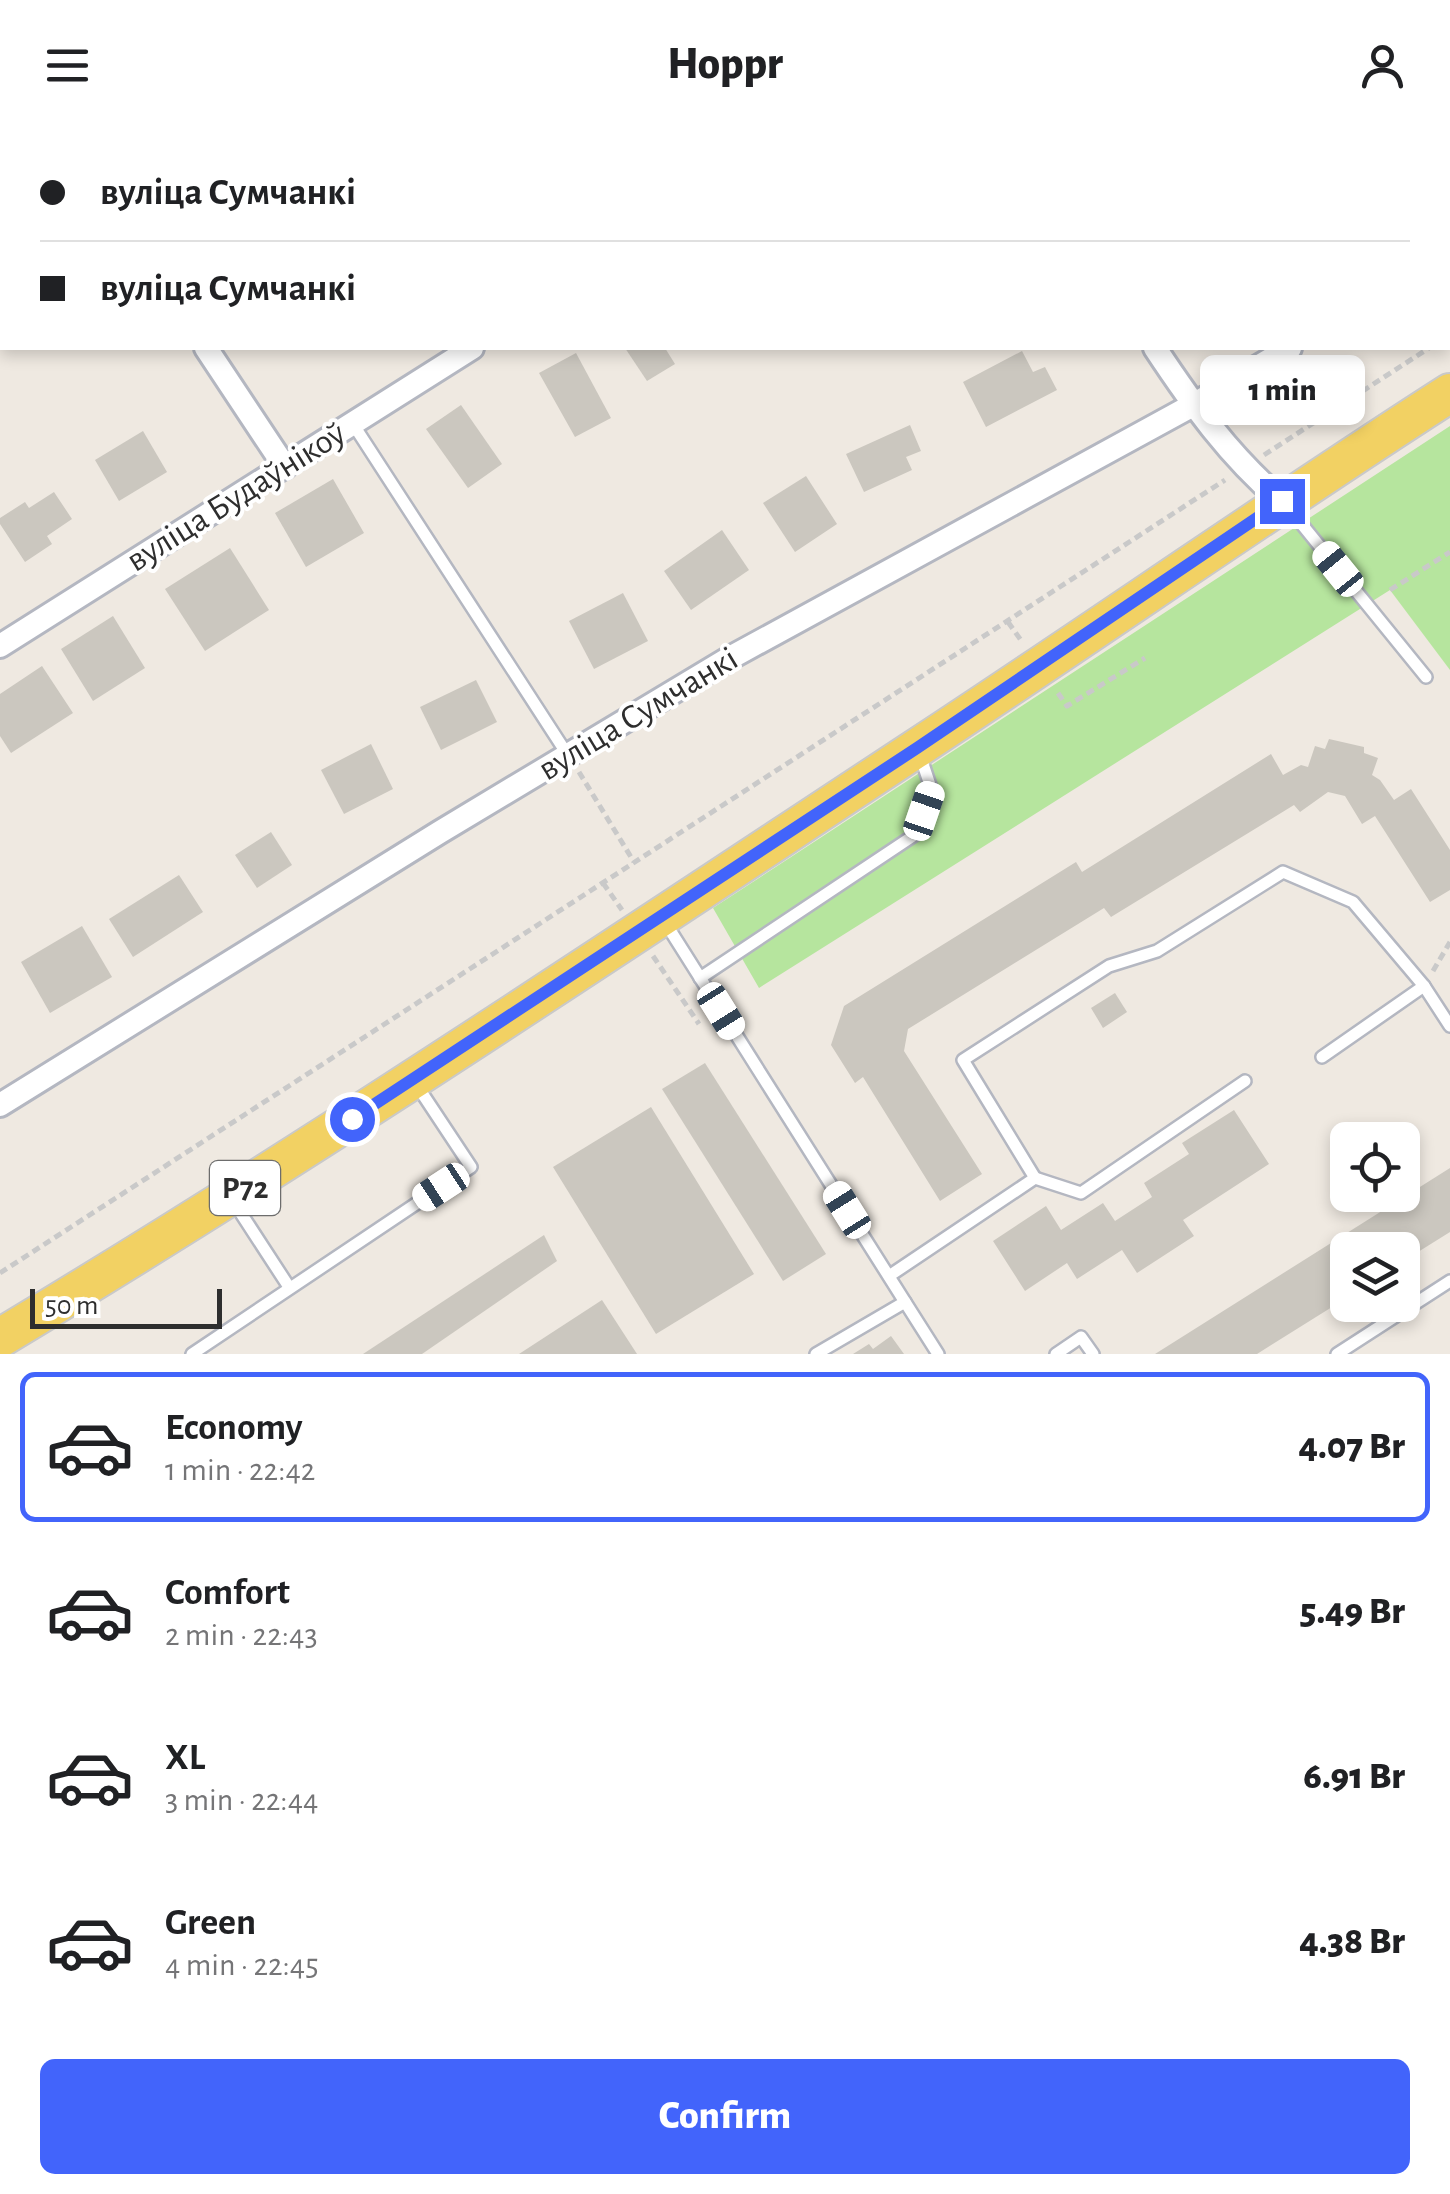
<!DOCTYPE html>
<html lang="en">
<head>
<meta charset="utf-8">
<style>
  :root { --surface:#fff; --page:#f2f2f2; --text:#202124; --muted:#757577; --line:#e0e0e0; --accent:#4264fb }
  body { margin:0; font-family:"Alegreya Sans",sans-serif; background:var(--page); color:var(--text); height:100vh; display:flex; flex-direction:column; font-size:38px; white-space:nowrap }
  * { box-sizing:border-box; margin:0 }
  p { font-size:32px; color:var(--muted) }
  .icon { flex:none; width:55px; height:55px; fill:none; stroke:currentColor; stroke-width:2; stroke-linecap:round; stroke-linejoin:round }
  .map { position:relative; height:1224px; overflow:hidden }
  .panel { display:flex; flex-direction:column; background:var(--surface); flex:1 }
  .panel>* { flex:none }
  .hud { position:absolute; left:0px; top:0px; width:1450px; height:220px; box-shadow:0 5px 15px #0003; display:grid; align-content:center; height:220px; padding:0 40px; background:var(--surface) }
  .fabs { position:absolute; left:1330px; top:992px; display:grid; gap:20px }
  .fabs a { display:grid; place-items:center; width:90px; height:90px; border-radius:15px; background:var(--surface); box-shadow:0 5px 15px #0003; font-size:50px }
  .scale { position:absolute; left:30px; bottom:25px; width:192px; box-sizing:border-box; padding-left:10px; border:5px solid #2e2e2e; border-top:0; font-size:28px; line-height:35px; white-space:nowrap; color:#2e2e2e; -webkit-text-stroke:8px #fff; paint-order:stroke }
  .end { position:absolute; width:45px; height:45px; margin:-22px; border:12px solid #4264fb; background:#fff; box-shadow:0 0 0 5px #fff }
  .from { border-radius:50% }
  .bubble { position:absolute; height:70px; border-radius:15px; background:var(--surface); box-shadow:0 5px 15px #0003; font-size:32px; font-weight:800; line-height:70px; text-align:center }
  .car { position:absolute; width:30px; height:60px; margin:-30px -15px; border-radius:12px; box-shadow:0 0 8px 2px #0007; background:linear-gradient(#fff 24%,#345 0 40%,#fff 0 76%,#345 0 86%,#fff 0) }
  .hud b { display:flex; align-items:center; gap:35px; height:95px; font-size:38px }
  .hud b+b { border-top:2px solid var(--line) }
  .hud i { width:25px; height:25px; background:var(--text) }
  ul { padding:18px 0 0; list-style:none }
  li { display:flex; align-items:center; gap:30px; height:150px; margin:0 20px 15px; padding:0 20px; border:5px solid transparent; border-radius:15px }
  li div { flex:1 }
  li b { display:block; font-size:38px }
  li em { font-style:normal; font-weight:800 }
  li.active { border-color:var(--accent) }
  li>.icon { width:90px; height:90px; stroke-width:1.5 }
  .cta { display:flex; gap:20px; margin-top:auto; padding:20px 40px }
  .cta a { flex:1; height:115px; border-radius:15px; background:var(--accent); color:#fff; font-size:40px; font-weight:800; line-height:115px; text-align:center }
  header { display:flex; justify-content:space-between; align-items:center; height:130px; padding:0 40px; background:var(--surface); font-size:45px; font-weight:800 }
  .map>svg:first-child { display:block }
  .green { fill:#b6e59e }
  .building { fill:#cbc7bf }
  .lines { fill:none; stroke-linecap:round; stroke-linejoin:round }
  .lane-casing { stroke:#b4b7c1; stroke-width:16 }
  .street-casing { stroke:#b4b7c1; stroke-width:28 }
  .primary-casing { stroke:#c9c9c9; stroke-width:42 }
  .path { stroke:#c9c9c9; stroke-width:5; stroke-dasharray:8 5; stroke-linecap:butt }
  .lane { stroke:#fff; stroke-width:11 }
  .street { stroke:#fff; stroke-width:22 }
  .primary { stroke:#f2d163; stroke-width:38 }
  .route { stroke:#4264fb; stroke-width:12 }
  .labels { text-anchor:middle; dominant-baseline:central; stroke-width:8; stroke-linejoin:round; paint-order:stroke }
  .shield { fill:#fff; stroke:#6d6d6d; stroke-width:2.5 }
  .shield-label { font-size:32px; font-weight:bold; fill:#2e2e2e }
  .street-label { font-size:35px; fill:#2e2e2e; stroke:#fff }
</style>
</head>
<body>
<header><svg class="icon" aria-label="menu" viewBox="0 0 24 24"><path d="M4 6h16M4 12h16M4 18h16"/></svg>Hoppr<svg class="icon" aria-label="person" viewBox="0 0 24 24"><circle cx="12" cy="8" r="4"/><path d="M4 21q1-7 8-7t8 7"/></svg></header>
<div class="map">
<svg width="1450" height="1224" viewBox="0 0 1450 1224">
  <rect width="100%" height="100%" fill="#efe9e1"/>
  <!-- green -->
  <polygon class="green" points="1450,296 1450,540 1390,460 759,858 713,778"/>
  <!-- building -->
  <g class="building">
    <polygon points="625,218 665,218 675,234 647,251"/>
    <polygon points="1022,221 1033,242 1045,237 1057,260 986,297 963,252"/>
    <polygon points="576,223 611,288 575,307 539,243"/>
    <polygon points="461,275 502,334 468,358 426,299"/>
    <polygon points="910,295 921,321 906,327 912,340 864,362 846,324"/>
    <polygon points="143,301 167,342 119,371 95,330"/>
    <polygon points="806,346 837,394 795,422 763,373"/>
    <polygon points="333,349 364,403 306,437 275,383"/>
    <polygon points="54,362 72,389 47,406 52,414 25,432 0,394 0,388 25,372 29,378"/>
    <polygon points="722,400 749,440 691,480 664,441"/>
    <polygon points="230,418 269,480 205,521 165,459"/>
    <polygon points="623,463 648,511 594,539 569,491"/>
    <polygon points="113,486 145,538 93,571 61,519"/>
    <polygon points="42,536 73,583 11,623 0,606 0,564"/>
    <polygon points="476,550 497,592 441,620 420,577"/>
    <polygon points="1329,609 1364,617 1364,623 1378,628 1372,645 1380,650 1394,670 1411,659 1450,720 1450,760 1430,772 1375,686 1362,694 1345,666 1328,662 1300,682 1294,675 1111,787 1104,778 908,899 904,921 982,1044 940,1071 863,947 855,953 831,915 844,876 1076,732 1082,742 1271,624 1283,645 1301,635 1308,637 1315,616 1325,619"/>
    <polygon points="371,614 393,659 344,684 321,640"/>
    <polygon points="271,702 292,735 257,758 235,725"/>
    <polygon points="179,745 203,782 133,827 109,789"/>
    <polygon points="82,796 112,847 50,883 21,832"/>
    <polygon points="1115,863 1127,882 1103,898 1091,878"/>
    <polygon points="705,933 826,1124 783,1151 662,959"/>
    <polygon points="651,977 754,1144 656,1204 553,1037"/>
    <polygon points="1234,980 1269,1034 1183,1090 1194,1106 1137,1143 1122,1120 1077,1149 1067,1133 1025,1161 993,1111 1046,1076 1061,1100 1103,1073 1115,1091 1152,1067 1144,1053 1189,1024 1182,1013"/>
    <polygon points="1450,1038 1450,1102 1402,1132 1402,1120 1348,1120 1348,1167 1257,1224 1155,1224"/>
    <polygon points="544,1105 557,1131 422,1224 363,1224"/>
    <polygon points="602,1170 637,1224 519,1224"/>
    <polygon points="891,1206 904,1224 853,1224 869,1214 873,1219"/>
  </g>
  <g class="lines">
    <defs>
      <g id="lane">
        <polyline points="635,0 636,2"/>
        <polyline points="353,294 569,627"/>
        <polyline points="1287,376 1426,547"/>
        <polyline points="663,789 905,1172 816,1224"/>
        <polyline points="700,848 916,704 931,658 919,622"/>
        <polyline points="1322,927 1424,856"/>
        <polyline points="1035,1048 1081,1063 1245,951"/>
        <polyline points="233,1071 289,1157"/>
        <polyline points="889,1146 1035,1048 963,930 1109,836 1157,821 1283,742 1353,772 1424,856 1450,896"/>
        <polyline points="905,1172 938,1224"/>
        <polyline points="192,1224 471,1037 416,954"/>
        <polyline points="1056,1224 1081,1207 1093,1224"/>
        <polyline points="1337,1224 1450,1151"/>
      </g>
      <g id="street">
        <polyline points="62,0 64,2"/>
        <polyline points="1015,0 1017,2"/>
        <polyline points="809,2 813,0"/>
        <polyline points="1448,124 1450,122"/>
        <polyline points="206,218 285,337"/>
        <path d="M1155,218C1192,274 1230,327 1282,371"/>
        <polyline points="0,516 472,218"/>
        <polyline points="0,975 440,702 728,529 1193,275 1290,218"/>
      </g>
      <path id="primary" d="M0,1208C311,1021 612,819 914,620C1094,502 1269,379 1450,263"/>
    </defs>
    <!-- lane casing -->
    <use href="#lane" class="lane-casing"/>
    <!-- street casing -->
    <use href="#street" class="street-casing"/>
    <!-- primary casing -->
    <use href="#primary" class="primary-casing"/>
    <!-- path -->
    <g class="path">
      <polyline points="1448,205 1450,204"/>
      <polyline points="1264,325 1429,218"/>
      <polyline points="1390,460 1450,422"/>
      <polyline points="1008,492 1023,513"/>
      <polyline points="1058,563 1067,576 1145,528"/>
      <polyline points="579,642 634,732"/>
      <polyline points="603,753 622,780"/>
      <polyline points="653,826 699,894"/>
      <polyline points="1433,841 1450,812"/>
      <polyline points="0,1143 1225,350"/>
    </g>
    <!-- lane -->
    <use href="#lane" class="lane"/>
    <!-- street -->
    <use href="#street" class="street"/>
    <!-- primary -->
    <use href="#primary" class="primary"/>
  </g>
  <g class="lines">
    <!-- route -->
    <polyline class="route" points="352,989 917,618 1282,371"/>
  </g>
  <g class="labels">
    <!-- shield labels -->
    <rect class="shield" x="210" y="1031" width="70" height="54" rx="8"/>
    <g class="shield-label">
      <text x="245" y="1058">Р72</text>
    </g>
    <!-- street labels -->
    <g class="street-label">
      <text transform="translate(236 367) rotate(-32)">вуліца Будаўнікоў</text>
      <text transform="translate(638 584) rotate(-31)">вуліца Сумчанкі</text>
    </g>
  </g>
</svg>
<div class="fabs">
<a><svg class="icon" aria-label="locate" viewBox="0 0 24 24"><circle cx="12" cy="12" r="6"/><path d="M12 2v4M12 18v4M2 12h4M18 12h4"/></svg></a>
<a><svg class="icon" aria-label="layers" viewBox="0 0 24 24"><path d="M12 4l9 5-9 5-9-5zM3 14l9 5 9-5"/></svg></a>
</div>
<div class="scale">50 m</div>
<i class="end from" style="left:352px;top:989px"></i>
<i class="end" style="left:1282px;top:371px"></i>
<div class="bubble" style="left:1200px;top:225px;width:165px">1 min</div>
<i class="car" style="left:1338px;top:439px;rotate:321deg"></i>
<i class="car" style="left:924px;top:681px;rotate:19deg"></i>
<i class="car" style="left:721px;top:881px;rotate:148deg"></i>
<i class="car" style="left:441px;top:1057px;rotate:237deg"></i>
<i class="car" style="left:847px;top:1080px;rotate:328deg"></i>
<div class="hud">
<b><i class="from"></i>вуліца Сумчанкі</b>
<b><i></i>вуліца Сумчанкі</b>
</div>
</div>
<section class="panel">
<ul>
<li class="active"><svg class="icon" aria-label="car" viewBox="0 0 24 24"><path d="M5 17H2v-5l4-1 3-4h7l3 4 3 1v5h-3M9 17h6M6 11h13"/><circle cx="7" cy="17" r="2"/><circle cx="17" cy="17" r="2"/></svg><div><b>Economy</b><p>1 min · 22:42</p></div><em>4.07 Br</em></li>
<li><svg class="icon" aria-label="car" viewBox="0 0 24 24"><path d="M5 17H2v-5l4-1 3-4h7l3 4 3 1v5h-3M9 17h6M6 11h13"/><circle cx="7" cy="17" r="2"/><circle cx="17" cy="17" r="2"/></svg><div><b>Comfort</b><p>2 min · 22:43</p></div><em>5.49 Br</em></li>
<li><svg class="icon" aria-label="car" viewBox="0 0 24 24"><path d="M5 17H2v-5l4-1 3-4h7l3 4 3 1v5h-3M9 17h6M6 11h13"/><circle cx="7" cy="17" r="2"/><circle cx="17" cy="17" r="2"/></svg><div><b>XL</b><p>3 min · 22:44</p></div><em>6.91 Br</em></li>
<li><svg class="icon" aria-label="car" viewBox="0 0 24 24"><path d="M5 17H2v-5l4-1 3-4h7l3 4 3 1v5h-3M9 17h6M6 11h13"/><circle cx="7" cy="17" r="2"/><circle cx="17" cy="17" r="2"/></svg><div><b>Green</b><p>4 min · 22:45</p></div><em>4.38 Br</em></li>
</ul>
<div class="cta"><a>Confirm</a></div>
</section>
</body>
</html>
